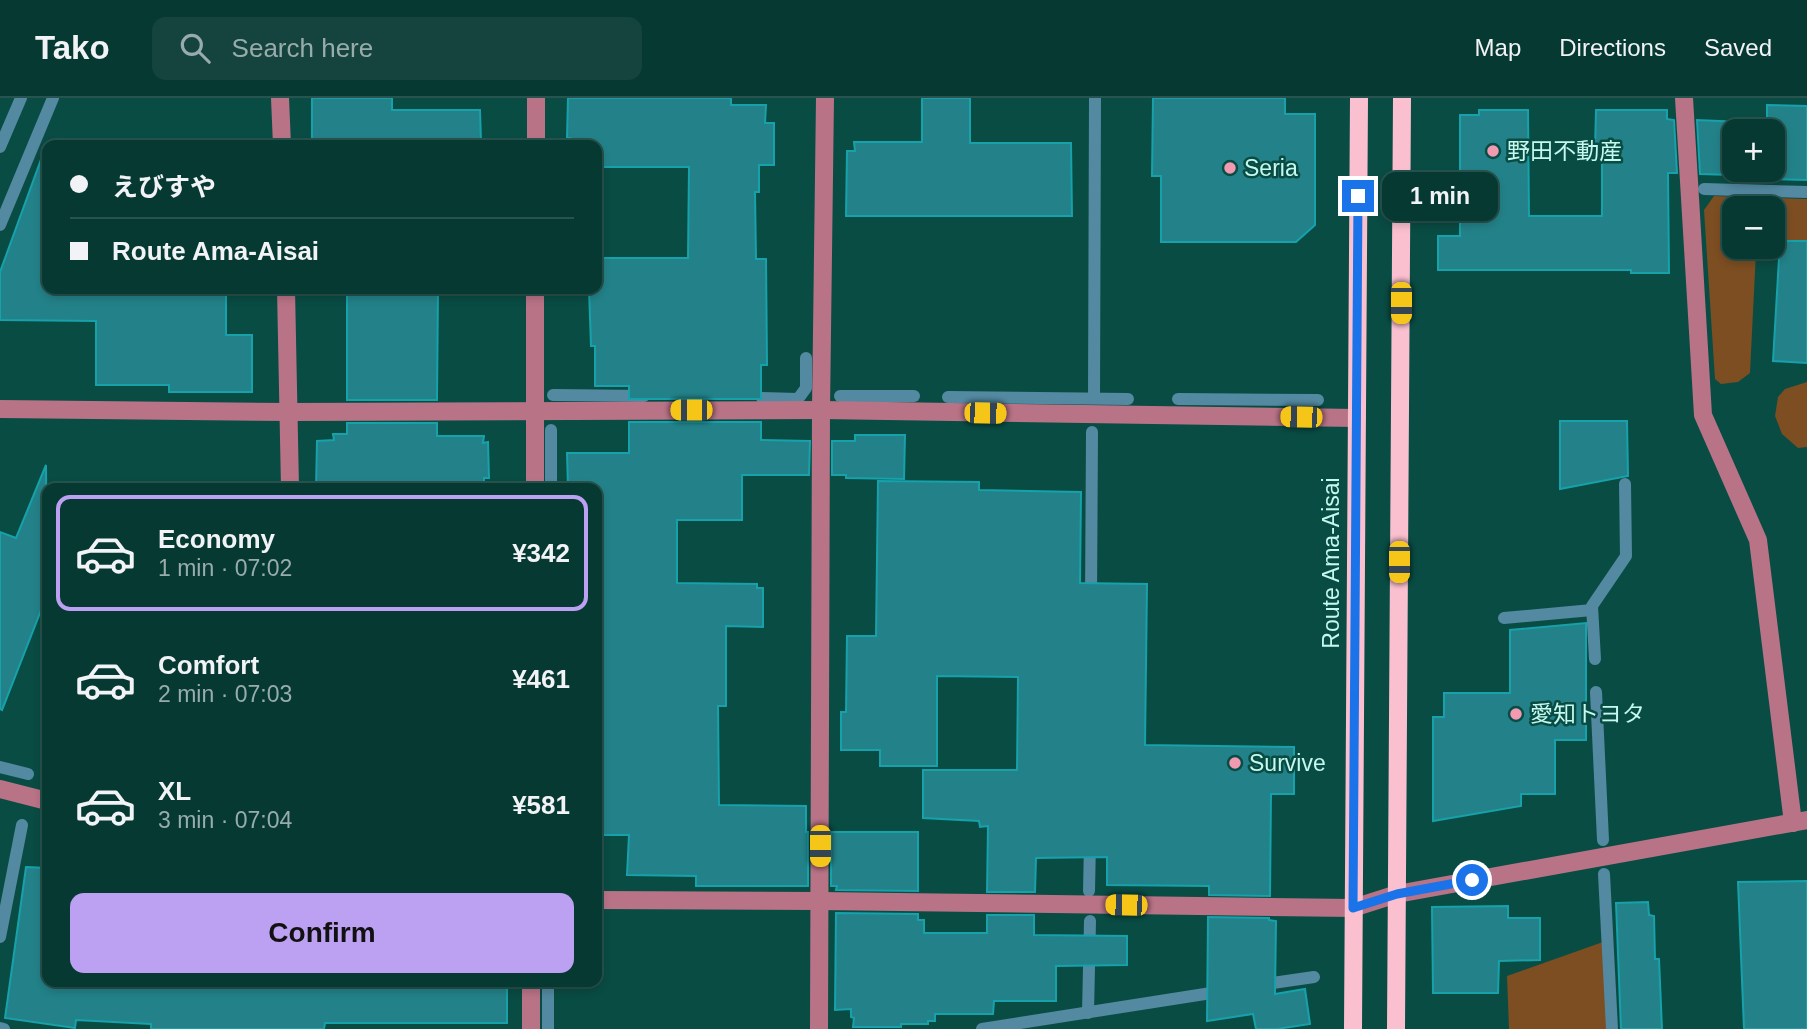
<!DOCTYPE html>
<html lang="en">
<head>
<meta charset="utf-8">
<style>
  :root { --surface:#073933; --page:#15443f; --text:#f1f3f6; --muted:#98acac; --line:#28534e; --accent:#bca0f2 }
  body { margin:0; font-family:Helvetica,"Noto Sans JP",sans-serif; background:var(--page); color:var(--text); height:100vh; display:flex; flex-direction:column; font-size:26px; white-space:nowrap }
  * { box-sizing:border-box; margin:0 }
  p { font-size:23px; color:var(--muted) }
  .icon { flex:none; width:38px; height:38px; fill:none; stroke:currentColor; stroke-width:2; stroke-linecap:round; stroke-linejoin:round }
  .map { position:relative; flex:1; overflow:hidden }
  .panel { position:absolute; left:42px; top:385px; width:560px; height:504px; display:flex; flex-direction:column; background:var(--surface); border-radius:14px; box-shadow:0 4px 10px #0003,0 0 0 2px var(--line) }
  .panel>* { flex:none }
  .hud { position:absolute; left:42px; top:42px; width:560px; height:154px; border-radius:14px; box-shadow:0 4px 10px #0003,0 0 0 2px var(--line); display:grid; align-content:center; height:154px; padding:0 28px; background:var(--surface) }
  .buttons { position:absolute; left:1722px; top:21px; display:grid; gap:14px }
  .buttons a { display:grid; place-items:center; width:63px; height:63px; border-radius:14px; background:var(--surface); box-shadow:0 4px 10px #0003,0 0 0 2px var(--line); font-size:35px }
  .end { position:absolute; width:32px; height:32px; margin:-16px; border:9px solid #1a73e8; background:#fff; box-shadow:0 0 0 4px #fff }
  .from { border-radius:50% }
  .bubble { position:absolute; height:49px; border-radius:14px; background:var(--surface); box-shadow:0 4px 10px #0003,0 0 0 2px var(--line); font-size:23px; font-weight:600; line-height:49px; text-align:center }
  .car { position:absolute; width:21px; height:42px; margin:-21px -10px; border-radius:9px; box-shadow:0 0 5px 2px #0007; background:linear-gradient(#f5c518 24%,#345 0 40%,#f5c518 0 76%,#345 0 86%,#f5c518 0) }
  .hud b { display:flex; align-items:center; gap:24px; height:66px; font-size:26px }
  .hud b+b { border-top:2px solid var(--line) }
  .hud i { width:18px; height:18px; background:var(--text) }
  ul { padding:12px 0 0; list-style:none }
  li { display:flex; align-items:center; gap:21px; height:116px; margin:0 14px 10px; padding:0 14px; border:4px solid transparent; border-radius:14px }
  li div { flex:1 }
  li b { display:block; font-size:26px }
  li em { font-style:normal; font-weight:600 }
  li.selected { border-color:var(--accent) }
  li>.icon { width:63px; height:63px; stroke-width:1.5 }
  .cta { display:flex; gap:14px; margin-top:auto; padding:14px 28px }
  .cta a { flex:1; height:80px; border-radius:14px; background:var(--accent); color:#111; font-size:28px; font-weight:600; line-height:80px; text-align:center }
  header { display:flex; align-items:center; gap:42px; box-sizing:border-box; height:98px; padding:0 35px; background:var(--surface); border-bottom:2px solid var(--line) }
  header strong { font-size:33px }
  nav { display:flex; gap:38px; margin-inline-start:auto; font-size:24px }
  .search { width:490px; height:63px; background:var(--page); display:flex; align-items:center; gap:18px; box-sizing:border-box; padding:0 24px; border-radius:14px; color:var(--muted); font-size:26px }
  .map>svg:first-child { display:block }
  .green { fill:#7c4e22 }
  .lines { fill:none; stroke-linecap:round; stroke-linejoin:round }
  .stream { stroke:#5389a1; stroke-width:12 }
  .building { fill:#238289; stroke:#17a1aa; stroke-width:2; fill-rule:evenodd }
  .minor { stroke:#b97386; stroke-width:18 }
  .major { stroke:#fbc0cf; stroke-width:18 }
  .route { stroke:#1a73e8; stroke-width:9 }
  .poi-dot { fill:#f19ab2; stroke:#094c44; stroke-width:2.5 }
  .labels { text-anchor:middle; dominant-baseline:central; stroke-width:5; stroke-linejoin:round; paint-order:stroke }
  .poi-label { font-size:23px; fill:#c5f8ee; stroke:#094c44; text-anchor:start }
  .street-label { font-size:23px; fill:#c5f8ee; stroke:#094c44 }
</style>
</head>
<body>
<header>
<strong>Tako</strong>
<div class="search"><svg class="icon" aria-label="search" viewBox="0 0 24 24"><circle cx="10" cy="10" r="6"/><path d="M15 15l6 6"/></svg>Search here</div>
<nav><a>Map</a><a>Directions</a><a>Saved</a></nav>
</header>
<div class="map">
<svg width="1807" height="931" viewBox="0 0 1807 931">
  <rect width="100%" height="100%" fill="#094c44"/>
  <!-- green -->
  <g class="green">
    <polygon points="1714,98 1807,101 1807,142 1773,145 1773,110 1734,110 1734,149 1761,149 1756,153 1750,275 1738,284 1721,286 1715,281 1704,112"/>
    <polygon points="1807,284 1807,349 1798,350 1782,336 1775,318 1778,299 1785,291"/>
    <polygon points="1603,844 1607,931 1509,931 1507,878"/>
  </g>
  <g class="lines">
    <!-- stream -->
    <g class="stream">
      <polyline points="0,49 21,0"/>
      <polyline points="1704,91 1807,94"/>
      <polyline points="0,127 53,0"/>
      <polyline points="553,297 644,298"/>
      <polyline points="840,298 914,298"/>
      <polyline points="948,299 1128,301"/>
      <polyline points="762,300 798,301 806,290 806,260"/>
      <polyline points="1094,300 1095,0"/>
      <polyline points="1178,301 1318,302"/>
      <polyline points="551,390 551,332"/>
      <polyline points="1091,502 1092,334"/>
      <polyline points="1504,520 1592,512"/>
      <polyline points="1595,561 1592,508 1626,458 1625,386"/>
      <polyline points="1596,594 1603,742"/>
      <polyline points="0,669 28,676"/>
      <polyline points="1604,776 1612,931"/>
      <polyline points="1089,793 1090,744"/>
      <polyline points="0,839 22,727"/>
      <polyline points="1259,887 1314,879"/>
      <polyline points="1088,915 1090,823"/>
      <polyline points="0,930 4,931"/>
      <polyline points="548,931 548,884"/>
      <polyline points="982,931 1224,893"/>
    </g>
  </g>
  <!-- building -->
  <g class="building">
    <polygon points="312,0 392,0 392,12 480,12 481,44 371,44 371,47 312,47"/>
    <polygon points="568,0 731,0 731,7 766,7 765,25 774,25 774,67 759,67 759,94 755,94 756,161 766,161 767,267 761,267 761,301 629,301 629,288 595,288 595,248 591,248 589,191 597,191 597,160 688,160 689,69 597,69 597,47 570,47 570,40 567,40"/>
    <polygon points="922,0 970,0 970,45 1071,45 1072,118 846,118 847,53 855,53 854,44 922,44"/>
    <polygon points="1153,0 1285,0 1285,16 1315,16 1315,127 1296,144 1161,144 1161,78 1152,78"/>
    <path d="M1767,7L1807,8V82L1765,81V78L1700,76L1697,22L1767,25ZM1734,33H1773V72H1734Z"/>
    <polygon points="1479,12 1528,12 1529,118 1602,118 1602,51 1595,51 1596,12 1667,12 1667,21 1674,22 1677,75 1668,75 1669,175 1631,175 1631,172 1438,172 1438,138 1460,138 1460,17 1479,17"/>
    <polygon points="43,56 47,57 47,191 226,191 226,237 252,237 252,294 169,294 169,287 96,287 96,223 0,222 0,174"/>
    <polygon points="1780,143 1807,143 1807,265 1773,263"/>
    <polygon points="347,191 438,191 437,302 347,302"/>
    <polygon points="1560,323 1627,323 1628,378 1560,391"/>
    <polygon points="629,324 761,324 761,342 810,343 809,377 742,377 742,422 677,422 677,485 757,486 757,490 763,490 763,529 726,528 726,608 718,608 719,707 806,708 806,734 808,734 808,788 696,788 696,778 627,777 629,737 597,737 597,390 568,390 567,355 629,355"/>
    <polygon points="347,325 437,325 437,338 484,338 483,345 488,344 489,380 484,380 484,390 316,390 317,343 334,342 333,336 347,336"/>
    <polygon points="855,337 905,337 904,381 846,380 846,377 832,377 832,343 855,343"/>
    <polygon points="46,367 47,497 2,612 0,611 0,434 16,440"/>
    <polygon points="878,383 979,384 979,392 1081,394 1080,485 1147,486 1145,647 1294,649 1294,696 1271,696 1270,798 1209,797 1209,788 1107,787 1107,759 1036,760 1035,794 987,794 988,728 980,729 979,723 923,720 923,672 1017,672 1018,579 937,578 937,668 880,668 880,652 841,652 841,614 846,614 847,538 876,538"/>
    <polygon points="1586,525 1586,642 1555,642 1555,696 1521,696 1521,708 1433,723 1433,619 1444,619 1444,595 1510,595 1510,532"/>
    <polygon points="831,734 918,734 918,793 836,792 837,788 831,788"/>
    <polygon points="26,769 47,770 47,884 507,884 507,925 325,925 324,931 151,931 151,926 76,922 75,930 5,920"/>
    <polygon points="1807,783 1807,931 1744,931 1738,784"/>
    <polygon points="1648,804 1649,817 1654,818 1655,861 1659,861 1662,931 1621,931 1616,805"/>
    <polygon points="1508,808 1508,820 1540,820 1540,862 1499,863 1498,895 1433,895 1432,809"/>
    <polygon points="836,815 918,816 918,822 924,822 924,835 987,835 987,817 1034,817 1034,837 1127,838 1127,867 1056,868 1056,903 994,903 993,916 935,916 935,923 928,923 928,926 901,926 901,929 853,929 854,920 851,919 851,911 835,912"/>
    <polygon points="1208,819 1269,820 1269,822 1276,823 1275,896 1305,891 1310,926 1277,931 1256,931 1253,916 1207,923"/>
  </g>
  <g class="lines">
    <!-- minor -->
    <g class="minor">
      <polyline points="280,0 282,47"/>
      <polyline points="1684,0 1703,317 1758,442 1793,725"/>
      <polyline points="536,47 536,0"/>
      <polyline points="286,191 290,390"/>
      <polyline points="0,311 289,314 821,312 1357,320"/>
      <polyline points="535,390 535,191"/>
      <polyline points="0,691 47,703"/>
      <polyline points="597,802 819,803 1353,810 1397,796 1807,722"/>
      <polyline points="531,931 531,884"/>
      <polyline points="819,931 821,312 825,0"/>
    </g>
    <!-- major -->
    <g class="major">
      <polyline points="1353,931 1359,0"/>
      <polyline points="1396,931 1402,0"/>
    </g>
  </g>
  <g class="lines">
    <!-- route -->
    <polyline class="route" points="1358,98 1353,810 1397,796 1472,782"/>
  </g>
  <!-- markers -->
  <g class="poi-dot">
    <circle cx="1493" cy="53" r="7"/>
    <circle cx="1230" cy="70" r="7"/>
    <circle cx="1516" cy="616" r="7"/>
    <circle cx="1235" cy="665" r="7"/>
  </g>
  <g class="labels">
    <!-- poi labels -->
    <g class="poi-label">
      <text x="1507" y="53">野田不動産</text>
      <text x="1244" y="70">Seria</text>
      <text x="1530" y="616">愛知トヨタ</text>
      <text x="1249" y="665">Survive</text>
    </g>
    <!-- street labels -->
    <g class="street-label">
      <text transform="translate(1331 465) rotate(-90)">Route Ama-Aisai</text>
    </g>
  </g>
</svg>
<div class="buttons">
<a>+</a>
<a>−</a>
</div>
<i class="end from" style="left:1472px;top:782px"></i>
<i class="end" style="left:1358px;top:98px"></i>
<div class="bubble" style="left:1382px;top:74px;width:116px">1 min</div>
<i class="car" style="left:1401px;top:205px;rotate:180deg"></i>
<i class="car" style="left:691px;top:312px;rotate:270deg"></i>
<i class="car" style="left:985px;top:315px;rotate:91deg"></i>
<i class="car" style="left:1301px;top:319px;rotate:271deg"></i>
<i class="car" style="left:1399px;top:464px;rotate:180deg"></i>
<i class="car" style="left:820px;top:748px;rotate:180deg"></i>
<i class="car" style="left:1126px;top:807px;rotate:271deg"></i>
<div class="hud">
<b><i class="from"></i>えびすや</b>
<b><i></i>Route Ama-Aisai</b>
</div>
<section class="panel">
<ul>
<li class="selected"><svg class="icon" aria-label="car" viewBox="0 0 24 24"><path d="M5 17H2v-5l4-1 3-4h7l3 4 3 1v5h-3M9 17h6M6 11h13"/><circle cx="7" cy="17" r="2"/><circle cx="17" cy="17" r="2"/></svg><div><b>Economy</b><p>1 min · 07:02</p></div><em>¥342</em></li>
<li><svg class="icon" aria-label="car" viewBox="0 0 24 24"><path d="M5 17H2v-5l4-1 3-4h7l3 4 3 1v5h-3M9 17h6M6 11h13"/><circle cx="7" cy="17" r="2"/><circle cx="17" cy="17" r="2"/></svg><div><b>Comfort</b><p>2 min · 07:03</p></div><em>¥461</em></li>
<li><svg class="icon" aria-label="car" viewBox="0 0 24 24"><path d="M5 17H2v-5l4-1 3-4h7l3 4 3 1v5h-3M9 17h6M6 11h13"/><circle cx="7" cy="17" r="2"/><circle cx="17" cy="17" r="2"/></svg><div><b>XL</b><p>3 min · 07:04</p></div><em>¥581</em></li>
</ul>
<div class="cta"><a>Confirm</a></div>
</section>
</div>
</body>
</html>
